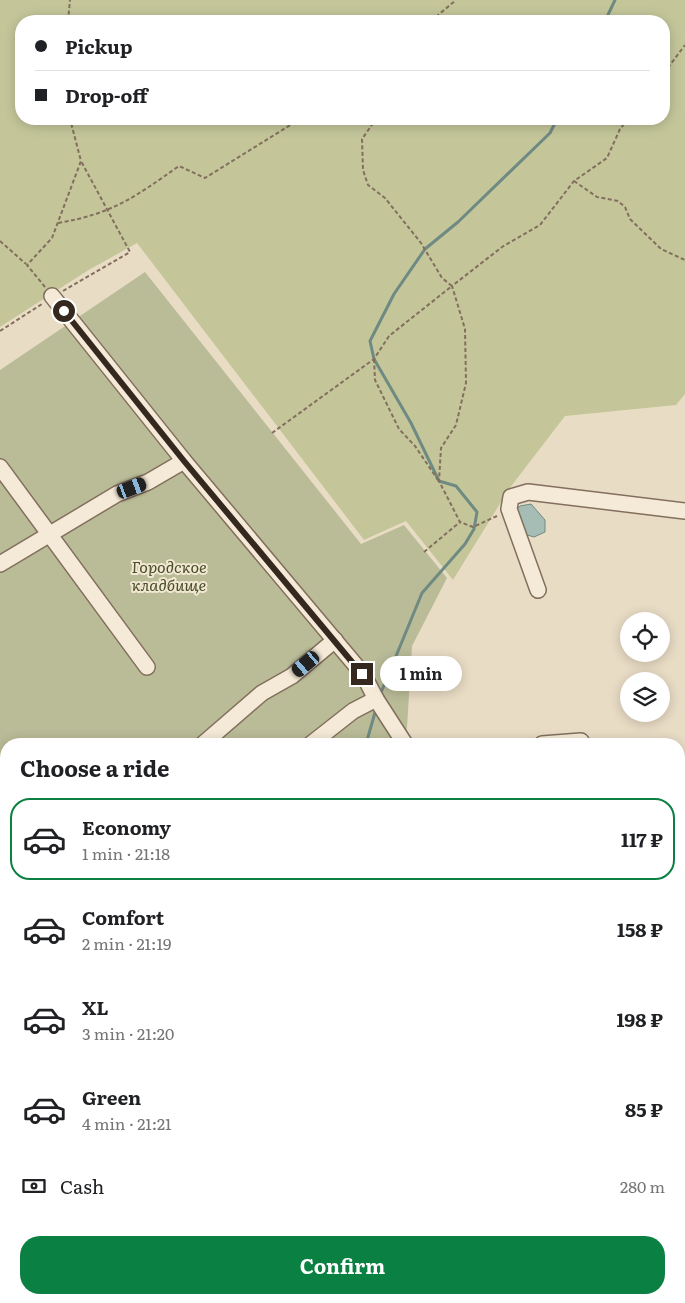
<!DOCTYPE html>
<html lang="en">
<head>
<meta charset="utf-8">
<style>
  :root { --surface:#fff; --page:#f2f2f2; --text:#202124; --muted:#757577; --line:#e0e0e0; --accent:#0b8043 }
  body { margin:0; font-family:Literata,serif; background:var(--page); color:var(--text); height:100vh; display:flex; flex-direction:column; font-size:19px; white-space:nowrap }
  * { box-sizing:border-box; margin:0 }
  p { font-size:16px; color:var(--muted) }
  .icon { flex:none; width:28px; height:28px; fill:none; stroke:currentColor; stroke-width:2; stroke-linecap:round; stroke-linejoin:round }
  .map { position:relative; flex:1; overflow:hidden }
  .side { position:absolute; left:0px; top:738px; width:685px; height:566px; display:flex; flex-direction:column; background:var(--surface); border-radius:20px 20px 0 0; box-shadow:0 2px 12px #0003 }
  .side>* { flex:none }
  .top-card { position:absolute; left:15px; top:15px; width:655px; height:110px; border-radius:20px; box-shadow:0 2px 12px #0003; display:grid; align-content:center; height:110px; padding:0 20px; background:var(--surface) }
  .fabs { position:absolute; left:620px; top:612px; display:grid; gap:10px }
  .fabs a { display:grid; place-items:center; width:50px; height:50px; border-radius:50%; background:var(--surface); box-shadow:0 2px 12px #0003; font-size:25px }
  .end { position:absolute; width:22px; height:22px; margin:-11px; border:6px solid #34281f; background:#fff; box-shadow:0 0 0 2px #fff }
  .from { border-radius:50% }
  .bubble { position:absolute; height:35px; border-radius:18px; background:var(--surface); box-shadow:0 2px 12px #0003; font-size:16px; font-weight:700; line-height:35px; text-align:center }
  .car { position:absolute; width:15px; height:30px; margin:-15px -8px; border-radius:6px; box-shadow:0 0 4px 1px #0007; background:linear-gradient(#222 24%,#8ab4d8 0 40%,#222 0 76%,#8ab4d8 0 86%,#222 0) }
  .top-card b { display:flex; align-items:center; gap:18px; height:48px; font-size:19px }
  .top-card b+b { border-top:1px solid var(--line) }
  .top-card i { width:12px; height:12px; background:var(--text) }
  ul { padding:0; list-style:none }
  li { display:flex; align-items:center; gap:15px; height:82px; margin:0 10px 8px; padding:0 10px; border:2px solid transparent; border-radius:20px }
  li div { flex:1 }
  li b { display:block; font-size:19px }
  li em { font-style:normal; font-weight:700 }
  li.on { border-color:var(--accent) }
  li>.icon { width:45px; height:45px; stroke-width:1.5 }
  h2 { padding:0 20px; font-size:22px; line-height:60px }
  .pay { display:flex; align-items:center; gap:12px; height:55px; padding:0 20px; font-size:19px }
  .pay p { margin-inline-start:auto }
  .button { display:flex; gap:10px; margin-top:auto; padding:10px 20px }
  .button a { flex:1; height:58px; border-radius:20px; background:var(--accent); color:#fff; font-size:20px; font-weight:700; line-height:58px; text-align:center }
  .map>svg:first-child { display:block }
  .green { fill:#c4c69a; fill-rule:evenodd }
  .cemetery { fill:#babc98 }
  .water { fill:#a6bdb5; stroke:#6e8a82 }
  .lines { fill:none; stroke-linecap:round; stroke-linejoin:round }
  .stream { stroke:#6e8a82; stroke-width:3 }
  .minor-casing { stroke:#826f5d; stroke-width:18 }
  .path { stroke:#826f5d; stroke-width:2; stroke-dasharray:4 2.5; stroke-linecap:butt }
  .minor { stroke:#f5ead7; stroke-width:15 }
  .route { stroke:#34281f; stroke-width:6 }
  .labels { text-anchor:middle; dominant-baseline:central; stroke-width:4; stroke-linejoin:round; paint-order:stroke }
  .park-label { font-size:16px; font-style:italic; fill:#474e28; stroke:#f2e7d3 }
</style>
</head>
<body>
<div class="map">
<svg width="685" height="1303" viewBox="0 0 685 1303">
  <rect width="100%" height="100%" fill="#e9dcc5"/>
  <!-- green -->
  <path class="green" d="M0,0H685V394L676,405L565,416L509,489L453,580L406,521L364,540L137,243L87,271L0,327ZM21,21H664V119H21Z"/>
  <!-- cemetery -->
  <polygon class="cemetery" points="145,272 361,544 404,525 447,578 412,646 406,744 6,744 6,830 0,820 0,370"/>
  <!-- water -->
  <polygon class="water" points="531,504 545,520 545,532 534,537 524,534 515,511 520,506"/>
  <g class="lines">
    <!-- stream -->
    <g class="stream">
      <polyline points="605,21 615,0"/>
      <polyline points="380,695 422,593 465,544 474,529 477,512 456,486 439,481 411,423 374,359 370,341 394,294 425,249 458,222 550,133 557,119"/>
      <polyline points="366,744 376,709"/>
    </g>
    <defs>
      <g id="minor">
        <polyline points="52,296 184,461 363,674 376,699 405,744"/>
        <polyline points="0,467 147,667"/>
        <polyline points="0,564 117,494 148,482 184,461"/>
        <polyline points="538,590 509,509 511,497 528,492 685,511"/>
        <polyline points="203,744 262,693 292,676 335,640"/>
        <polyline points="311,744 353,711 376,699"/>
        <polyline points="542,744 581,741"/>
        <polyline points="679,825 685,827"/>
        <polyline points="0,828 6,839"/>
        <polyline points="0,880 6,877"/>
        <polyline points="250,1298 251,1303"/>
        <polyline points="509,1298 510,1303"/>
      </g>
    </defs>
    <!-- minor casing -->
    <use href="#minor" class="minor-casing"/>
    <!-- path -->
    <g class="path">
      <polyline points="68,21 70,0"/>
      <polyline points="431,21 456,0"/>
      <polyline points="664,73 685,45"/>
      <polyline points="574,181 597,197 618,201 625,207 630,219 661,249 685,260"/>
      <path d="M58,223C112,214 135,197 179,166L205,178L300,119"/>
      <polyline points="0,241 26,264"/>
      <polyline points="45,287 27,265 52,238 81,161 70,119"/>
      <polyline points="63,291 130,252 81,161"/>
      <polyline points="0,331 42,304"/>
      <polyline points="374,359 375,380 399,429 415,446 438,480"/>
      <polyline points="272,433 374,359 389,336 452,286 442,278 421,243 385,198 368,185 363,170 362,139 376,119"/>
      <polyline points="497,516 473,527 460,522 439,481 441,448 456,425 466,383 465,329 452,286 502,247 540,225 574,181 607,158 620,129 628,119"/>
      <polyline points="424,552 460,522"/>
    </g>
    <!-- minor -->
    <use href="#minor" class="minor"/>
  </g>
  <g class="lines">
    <!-- route -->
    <polyline class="route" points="64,311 184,461 362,674"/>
  </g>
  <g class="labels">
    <!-- park labels -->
    <g class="park-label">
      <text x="169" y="566">Городское<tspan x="169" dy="18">кладбище</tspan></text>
    </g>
  </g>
</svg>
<div class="fabs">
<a><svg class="icon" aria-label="locate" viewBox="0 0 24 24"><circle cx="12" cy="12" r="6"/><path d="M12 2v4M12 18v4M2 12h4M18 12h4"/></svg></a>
<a><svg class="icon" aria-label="layers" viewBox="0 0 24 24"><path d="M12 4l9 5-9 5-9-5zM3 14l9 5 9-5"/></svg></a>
</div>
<i class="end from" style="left:64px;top:311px"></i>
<i class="end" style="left:362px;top:674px"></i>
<div class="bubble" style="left:380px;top:656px;width:82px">1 min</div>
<i class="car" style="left:132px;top:488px;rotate:69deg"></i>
<i class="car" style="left:306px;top:664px;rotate:230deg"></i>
<div class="top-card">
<b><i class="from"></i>Pickup</b>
<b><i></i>Drop-off</b>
</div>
<section class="side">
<h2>Choose a ride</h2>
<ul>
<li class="on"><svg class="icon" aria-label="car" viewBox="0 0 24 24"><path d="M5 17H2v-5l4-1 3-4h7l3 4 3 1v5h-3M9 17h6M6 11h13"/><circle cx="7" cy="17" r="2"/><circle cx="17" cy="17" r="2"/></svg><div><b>Economy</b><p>1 min · 21:18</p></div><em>117 ₽</em></li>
<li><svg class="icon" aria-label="car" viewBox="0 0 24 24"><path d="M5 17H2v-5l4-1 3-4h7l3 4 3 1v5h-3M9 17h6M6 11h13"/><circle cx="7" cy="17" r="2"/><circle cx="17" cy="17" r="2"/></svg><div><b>Comfort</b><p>2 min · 21:19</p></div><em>158 ₽</em></li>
<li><svg class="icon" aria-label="car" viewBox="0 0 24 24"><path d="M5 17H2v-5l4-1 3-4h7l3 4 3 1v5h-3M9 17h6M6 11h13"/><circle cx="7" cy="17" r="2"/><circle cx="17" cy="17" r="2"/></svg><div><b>XL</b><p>3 min · 21:20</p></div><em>198 ₽</em></li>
<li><svg class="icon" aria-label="car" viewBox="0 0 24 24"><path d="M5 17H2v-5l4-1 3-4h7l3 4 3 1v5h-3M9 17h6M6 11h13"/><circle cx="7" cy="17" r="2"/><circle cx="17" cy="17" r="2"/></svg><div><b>Green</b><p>4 min · 21:21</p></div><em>85 ₽</em></li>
</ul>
<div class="pay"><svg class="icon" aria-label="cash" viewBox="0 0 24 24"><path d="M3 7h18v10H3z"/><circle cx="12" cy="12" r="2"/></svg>Cash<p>280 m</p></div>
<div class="button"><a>Confirm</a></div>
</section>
</div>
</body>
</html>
